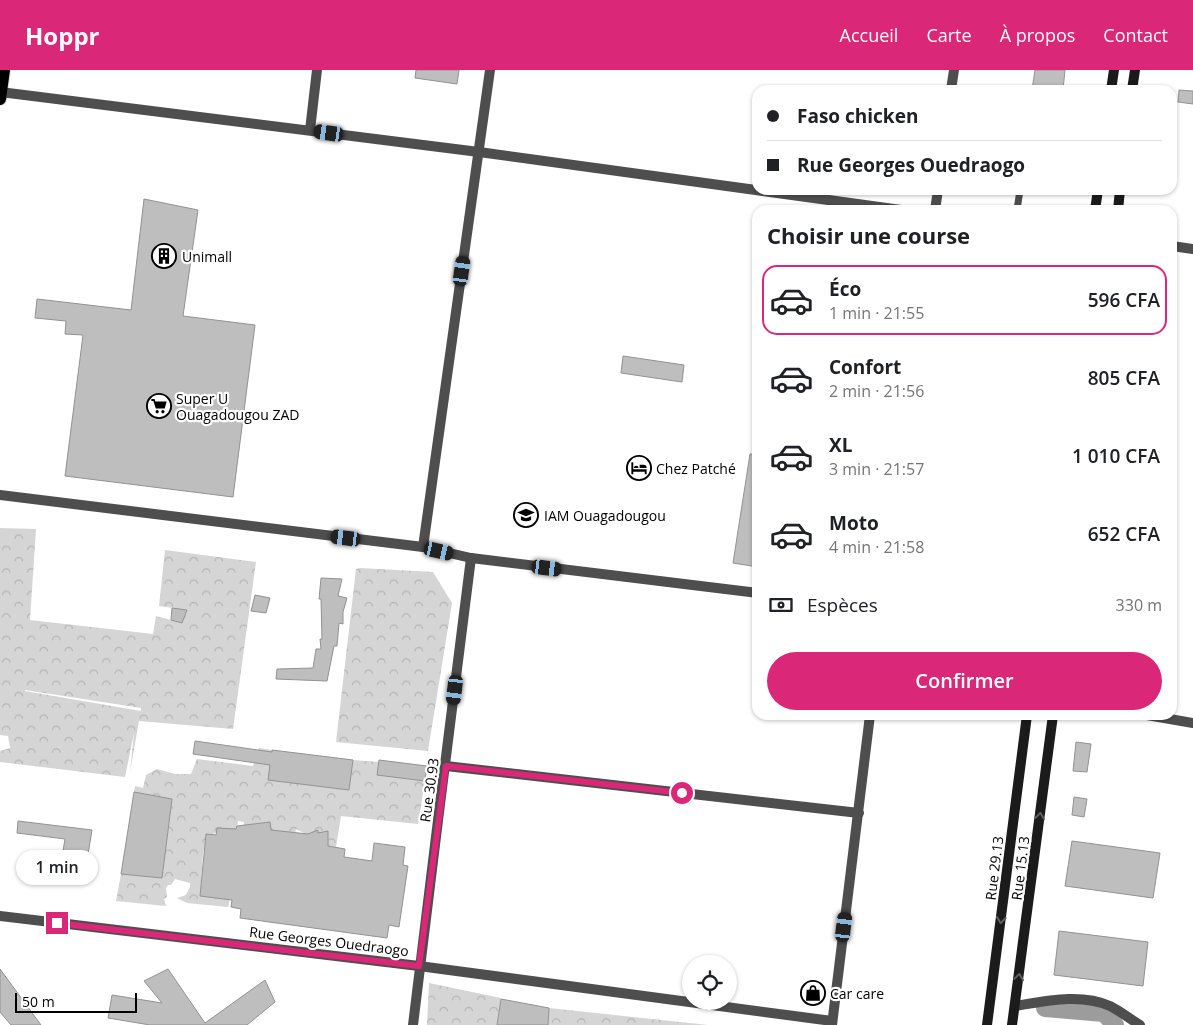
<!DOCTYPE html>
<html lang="fr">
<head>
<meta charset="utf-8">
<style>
  :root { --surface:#fff; --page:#f6f6f6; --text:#202124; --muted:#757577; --line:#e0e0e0; --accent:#db2777 }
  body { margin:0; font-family:"Open Sans",sans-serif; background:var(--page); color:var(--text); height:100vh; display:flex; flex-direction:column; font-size:19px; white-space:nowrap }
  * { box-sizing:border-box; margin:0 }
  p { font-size:16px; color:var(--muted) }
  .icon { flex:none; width:28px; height:28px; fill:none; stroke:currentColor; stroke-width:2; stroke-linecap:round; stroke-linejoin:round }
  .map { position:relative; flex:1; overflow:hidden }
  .details { position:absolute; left:752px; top:135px; width:425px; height:515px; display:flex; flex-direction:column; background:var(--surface); border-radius:15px; box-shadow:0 1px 4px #0004 }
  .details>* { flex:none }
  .top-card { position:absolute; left:752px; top:15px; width:425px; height:110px; border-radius:15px; box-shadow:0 1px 4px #0004; display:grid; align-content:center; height:110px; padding:0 15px; background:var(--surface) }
  .tools { position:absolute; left:682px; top:885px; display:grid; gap:10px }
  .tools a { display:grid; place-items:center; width:55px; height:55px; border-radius:50%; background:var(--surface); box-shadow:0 1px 4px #0004; font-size:25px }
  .scale { position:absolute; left:15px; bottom:12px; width:122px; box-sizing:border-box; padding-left:5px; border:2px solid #000; border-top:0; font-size:14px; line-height:18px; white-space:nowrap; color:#000; -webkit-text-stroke:4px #fff; paint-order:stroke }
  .end { position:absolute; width:22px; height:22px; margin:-11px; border:6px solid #db2777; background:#fff; box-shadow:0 0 0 2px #fff }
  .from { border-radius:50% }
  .bubble { position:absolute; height:35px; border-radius:18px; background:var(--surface); box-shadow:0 1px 4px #0004; font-size:16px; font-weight:600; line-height:35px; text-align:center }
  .car { position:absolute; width:15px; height:30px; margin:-15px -8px; border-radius:6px; box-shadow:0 0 4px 1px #0007; background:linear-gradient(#222 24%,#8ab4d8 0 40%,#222 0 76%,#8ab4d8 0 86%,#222 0) }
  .top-card b { display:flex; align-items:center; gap:18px; height:48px; font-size:19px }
  .top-card b+b { border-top:1px solid var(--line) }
  .top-card i { width:12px; height:12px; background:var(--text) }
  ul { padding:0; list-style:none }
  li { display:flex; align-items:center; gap:15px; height:70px; margin:0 10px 8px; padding:0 5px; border:2px solid transparent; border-radius:15px }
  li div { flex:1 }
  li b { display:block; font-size:19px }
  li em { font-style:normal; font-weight:600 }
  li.selected { border-color:var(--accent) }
  li>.icon { width:45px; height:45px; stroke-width:1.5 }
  h2 { padding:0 15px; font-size:22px; line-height:60px }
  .pay { display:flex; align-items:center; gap:12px; height:55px; padding:0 15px; font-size:19px }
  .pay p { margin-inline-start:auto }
  .primary-button { display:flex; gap:10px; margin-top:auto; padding:10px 15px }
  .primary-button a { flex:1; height:58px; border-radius:30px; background:var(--accent); color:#fff; font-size:20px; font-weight:600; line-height:58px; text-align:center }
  header { display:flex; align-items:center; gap:30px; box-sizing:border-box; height:70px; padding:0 25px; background:var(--accent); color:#fff }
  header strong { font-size:24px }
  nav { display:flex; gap:28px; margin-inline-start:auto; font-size:18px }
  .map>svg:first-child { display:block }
  .forest { fill:url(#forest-crowns); fill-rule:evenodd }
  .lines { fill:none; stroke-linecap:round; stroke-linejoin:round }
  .canal { stroke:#9c9c9c; stroke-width:18 }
  .building { fill:#bebebe; stroke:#929292 }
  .primary-casing { stroke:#dbdbdb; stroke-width:14 }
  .lane { stroke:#4e4e4e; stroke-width:7 }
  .street { stroke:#4e4e4e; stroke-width:10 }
  .secondary { stroke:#1b1b1b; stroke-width:10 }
  .primary { stroke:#000; stroke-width:12 }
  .oneway { stroke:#5f5f5f }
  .route { stroke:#db2777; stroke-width:6 }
  .labels { text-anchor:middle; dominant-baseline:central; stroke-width:4.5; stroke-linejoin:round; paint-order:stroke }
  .poi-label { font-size:14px; fill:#000; stroke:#fff; text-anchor:start }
  .street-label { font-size:14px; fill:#000; stroke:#fff }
</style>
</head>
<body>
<header>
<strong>Hoppr</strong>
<nav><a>Accueil</a><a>Carte</a><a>À propos</a><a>Contact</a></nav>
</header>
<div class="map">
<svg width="1193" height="955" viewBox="0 0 1193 955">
  <defs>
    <pattern id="forest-crowns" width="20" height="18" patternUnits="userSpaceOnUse" patternTransform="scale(1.25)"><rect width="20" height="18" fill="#d5d5d5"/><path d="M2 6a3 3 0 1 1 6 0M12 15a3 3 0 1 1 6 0" fill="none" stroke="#b5b5b5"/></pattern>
  </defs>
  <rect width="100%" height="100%" fill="#fff"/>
  <!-- forest -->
  <g class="forest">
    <path d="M0,458L36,459L30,550L153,564L156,546L182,553L187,540L159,536L165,480L256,492L233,659L139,651L130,702L134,663L125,707L0,692V681L10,678L8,666L0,665ZM25,620L141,638V641L25,621Z"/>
    <polygon points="360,498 433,502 452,533 428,681 336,672 356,499"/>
    <polygon points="259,678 272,680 270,710 349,720 353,690 379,692 377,705 425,711 418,754 341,746 336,777 328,776 328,761 322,762 321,772 317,760 304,773 304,763 296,759 294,770 279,769 280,761 273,760 271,768 270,752 242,764 244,752 238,751 236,765 219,761 207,767 203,783 200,826 230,829 228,837 187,833 177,828 186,825 190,817 190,813 175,809 171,815 168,815 166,818 167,827 164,829 166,836 116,831 121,804 162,808 172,730 134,722 135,716 143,718 146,705 157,699 175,704 191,704 197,689 253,696"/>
    <polygon points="429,913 501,928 497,955 427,955"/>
    <polygon points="549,938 708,955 548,955"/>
  </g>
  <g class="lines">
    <!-- canal -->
    <polyline class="canal" points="1045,938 1104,943 1115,955"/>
  </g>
  <!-- building -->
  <g class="building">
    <polygon points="416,0 459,0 457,14 415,8"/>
    <polygon points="1035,0 1065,0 1063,20 1032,20"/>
    <polygon points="1179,20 1193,21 1193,34 1178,32"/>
    <polygon points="144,129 198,140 183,246 255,255 233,427 65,406 83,265 65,264 66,251 35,248 37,229 131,240"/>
    <polygon points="623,286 684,295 682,312 621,303"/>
    <polygon points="750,384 758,384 758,497 733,493"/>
    <polygon points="321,508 342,509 338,526 347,528 343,542 343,554 339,553 337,576 334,576 327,611 276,609 277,599 313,598 316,579 321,579 320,569 322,569 321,529 319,529"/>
    <polygon points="255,525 270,528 266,543 251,541"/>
    <polygon points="172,538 187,540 182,553 171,550"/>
    <polygon points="195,671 272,682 272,680 353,690 349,720 268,710 270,695 193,684"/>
    <polygon points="1076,672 1091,674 1087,702 1073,701"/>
    <polygon points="379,690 427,696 425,711 377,705"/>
    <polygon points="134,722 172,729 162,808 121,804"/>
    <polygon points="1074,727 1087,729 1084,747 1072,745"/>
    <polygon points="18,751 92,760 85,803 60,799 65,769 17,763"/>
    <polygon points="270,752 271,760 308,764 318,760 318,763 328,761 328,776 345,779 344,787 372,791 374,773 405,777 403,795 408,796 399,857 389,855 387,868 240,848 241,839 231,837 232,830 200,826 206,764 216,765 217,758 236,759 237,756"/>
    <polygon points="1072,771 1160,783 1153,828 1065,816"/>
    <polygon points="1059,861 1148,872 1143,916 1054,905"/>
    <polygon points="0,899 41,955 11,955 0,942"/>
    <polygon points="168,899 205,953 265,910 275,932 247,955 150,955 108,948 112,925 162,933 144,911"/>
    <polygon points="501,929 549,938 548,955 497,955"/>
  </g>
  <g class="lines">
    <defs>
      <polyline id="primary" points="0,29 4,0"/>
    </defs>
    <!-- primary casing -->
    <use href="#primary" class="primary-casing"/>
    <!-- lane -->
    <polyline class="lane" points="1017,140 1020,120"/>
    <!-- street -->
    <g class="street">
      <polyline points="951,20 954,0"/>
      <polyline points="0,22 479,82 901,140"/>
      <polyline points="310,60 317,0"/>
      <polyline points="935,140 938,120"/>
      <polyline points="1172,176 1193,179"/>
      <polyline points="0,425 423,477 471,488 758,523"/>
      <polyline points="423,477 490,0"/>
      <polyline points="1147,645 1193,653"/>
      <polyline points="446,696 859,743"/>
      <polyline points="0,846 419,896 832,951"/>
      <path d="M1015,936C1046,931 1081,923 1110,936C1120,941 1130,949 1140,955"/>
      <path d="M413,955C431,799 452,644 471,488"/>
      <polyline points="832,955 870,645"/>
    </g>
    <!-- secondary -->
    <g class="secondary">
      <polyline points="1111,20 1114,0"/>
      <polyline points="1132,20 1135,0"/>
      <polyline points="1095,140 1098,120"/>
      <polyline points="1118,140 1120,120"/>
      <polyline points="987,955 1027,645"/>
      <polyline points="1012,955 1053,645"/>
    </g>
    <!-- primary -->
    <use href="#primary" class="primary"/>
  </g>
  <!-- one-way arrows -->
  <defs><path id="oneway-chevron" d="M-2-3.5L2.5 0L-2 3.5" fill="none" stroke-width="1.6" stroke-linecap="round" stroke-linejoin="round" transform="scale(1.25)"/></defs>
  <g class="oneway">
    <use href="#oneway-chevron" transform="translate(1040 746) rotate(-83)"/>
    <use href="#oneway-chevron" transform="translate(1001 850) rotate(97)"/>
    <use href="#oneway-chevron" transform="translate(1019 907) rotate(-82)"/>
  </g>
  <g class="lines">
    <!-- route -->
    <polyline class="route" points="57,853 419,896 446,696 682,723"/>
  </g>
  <!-- icons -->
  <defs>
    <symbol id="building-ring" viewBox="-11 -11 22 22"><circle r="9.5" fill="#fff" stroke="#000" stroke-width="1.5"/><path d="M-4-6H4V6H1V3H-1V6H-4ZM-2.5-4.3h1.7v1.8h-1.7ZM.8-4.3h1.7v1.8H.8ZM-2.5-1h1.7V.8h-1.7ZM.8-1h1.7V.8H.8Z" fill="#000"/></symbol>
    <symbol id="supermarket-ring" viewBox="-11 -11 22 22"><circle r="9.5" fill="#fff" stroke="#000" stroke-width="1.5"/><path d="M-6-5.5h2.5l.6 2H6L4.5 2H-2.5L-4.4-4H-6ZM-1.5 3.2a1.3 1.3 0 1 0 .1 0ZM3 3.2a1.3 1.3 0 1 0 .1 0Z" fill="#000"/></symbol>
    <symbol id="hotel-ring" viewBox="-11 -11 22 22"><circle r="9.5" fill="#fff" stroke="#000" stroke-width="1.5"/><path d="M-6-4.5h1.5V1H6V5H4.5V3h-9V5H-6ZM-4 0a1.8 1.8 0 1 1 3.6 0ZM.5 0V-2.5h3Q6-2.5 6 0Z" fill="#000"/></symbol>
    <symbol id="school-ring" viewBox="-11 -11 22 22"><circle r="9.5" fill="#fff" stroke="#000" stroke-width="1.5"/><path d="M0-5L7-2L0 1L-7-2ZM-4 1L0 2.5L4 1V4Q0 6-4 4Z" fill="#000"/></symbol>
    <symbol id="shop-ring" viewBox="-11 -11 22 22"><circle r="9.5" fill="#fff" stroke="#000" stroke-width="1.5"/><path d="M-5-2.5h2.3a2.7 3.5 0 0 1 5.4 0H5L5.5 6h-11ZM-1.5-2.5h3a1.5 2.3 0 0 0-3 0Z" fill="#000"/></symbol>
  </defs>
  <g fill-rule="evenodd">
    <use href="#building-ring" x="150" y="172" width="28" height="28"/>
    <use href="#supermarket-ring" x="145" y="322" width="28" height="28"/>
    <use href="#hotel-ring" x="625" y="384" width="28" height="28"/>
    <use href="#school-ring" x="512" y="431" width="28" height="28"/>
    <use href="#shop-ring" x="799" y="909" width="28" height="28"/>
  </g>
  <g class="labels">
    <!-- poi labels -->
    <g class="poi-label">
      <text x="182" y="186">Unimall</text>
      <text x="176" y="328">Super U<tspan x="176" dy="16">Ouagadougou ZAD</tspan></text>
      <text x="656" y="398">Chez Patché</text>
      <text x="544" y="445">IAM Ouagadougou</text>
      <text x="830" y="923">Car care</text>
    </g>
    <!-- street labels -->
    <g class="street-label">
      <text transform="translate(429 720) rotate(-82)">Rue 30.93</text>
      <text transform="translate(994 798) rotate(-83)">Rue 29.13</text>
      <text transform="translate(1020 798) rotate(-83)">Rue 15.13</text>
      <text transform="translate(329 871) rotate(7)">Rue Georges Ouedraogo</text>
    </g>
  </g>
</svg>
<div class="tools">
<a><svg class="icon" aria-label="locate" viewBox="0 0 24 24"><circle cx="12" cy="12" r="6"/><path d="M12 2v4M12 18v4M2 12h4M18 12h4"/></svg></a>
</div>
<div class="scale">50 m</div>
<i class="end from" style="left:682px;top:723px"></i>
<i class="end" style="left:57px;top:853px"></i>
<div class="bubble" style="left:16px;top:780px;width:82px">1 min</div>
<i class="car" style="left:329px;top:63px;rotate:278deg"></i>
<i class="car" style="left:462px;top:201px;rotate:8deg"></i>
<i class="car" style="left:346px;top:468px;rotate:277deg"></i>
<i class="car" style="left:439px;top:481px;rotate:103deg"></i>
<i class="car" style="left:547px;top:498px;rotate:97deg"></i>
<i class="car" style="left:455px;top:620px;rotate:187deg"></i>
<i class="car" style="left:844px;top:857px;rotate:7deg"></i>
<div class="top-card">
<b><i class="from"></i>Faso chicken</b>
<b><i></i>Rue Georges Ouedraogo</b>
</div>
<section class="details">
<h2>Choisir une course</h2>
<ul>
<li class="selected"><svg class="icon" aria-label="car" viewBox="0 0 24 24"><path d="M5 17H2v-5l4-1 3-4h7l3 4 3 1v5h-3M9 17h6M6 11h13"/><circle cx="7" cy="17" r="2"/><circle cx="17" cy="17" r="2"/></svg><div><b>Éco</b><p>1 min · 21:55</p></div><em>596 CFA</em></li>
<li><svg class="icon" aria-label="car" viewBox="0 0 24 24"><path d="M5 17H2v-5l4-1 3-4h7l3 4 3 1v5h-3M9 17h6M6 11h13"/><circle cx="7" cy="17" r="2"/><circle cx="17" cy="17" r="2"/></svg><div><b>Confort</b><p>2 min · 21:56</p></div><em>805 CFA</em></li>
<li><svg class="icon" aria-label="car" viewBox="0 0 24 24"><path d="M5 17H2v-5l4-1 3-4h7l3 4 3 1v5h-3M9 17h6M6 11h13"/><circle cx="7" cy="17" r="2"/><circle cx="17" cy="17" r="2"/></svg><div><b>XL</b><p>3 min · 21:57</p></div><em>1 010 CFA</em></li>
<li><svg class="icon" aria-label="car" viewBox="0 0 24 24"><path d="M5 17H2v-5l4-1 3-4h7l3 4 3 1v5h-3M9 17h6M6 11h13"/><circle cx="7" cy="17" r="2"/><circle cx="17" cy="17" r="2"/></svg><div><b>Moto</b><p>4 min · 21:58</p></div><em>652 CFA</em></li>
</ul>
<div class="pay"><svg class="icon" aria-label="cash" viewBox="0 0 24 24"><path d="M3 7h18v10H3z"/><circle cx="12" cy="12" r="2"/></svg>Espèces<p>330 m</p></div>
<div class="primary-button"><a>Confirmer</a></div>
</section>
</div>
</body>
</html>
